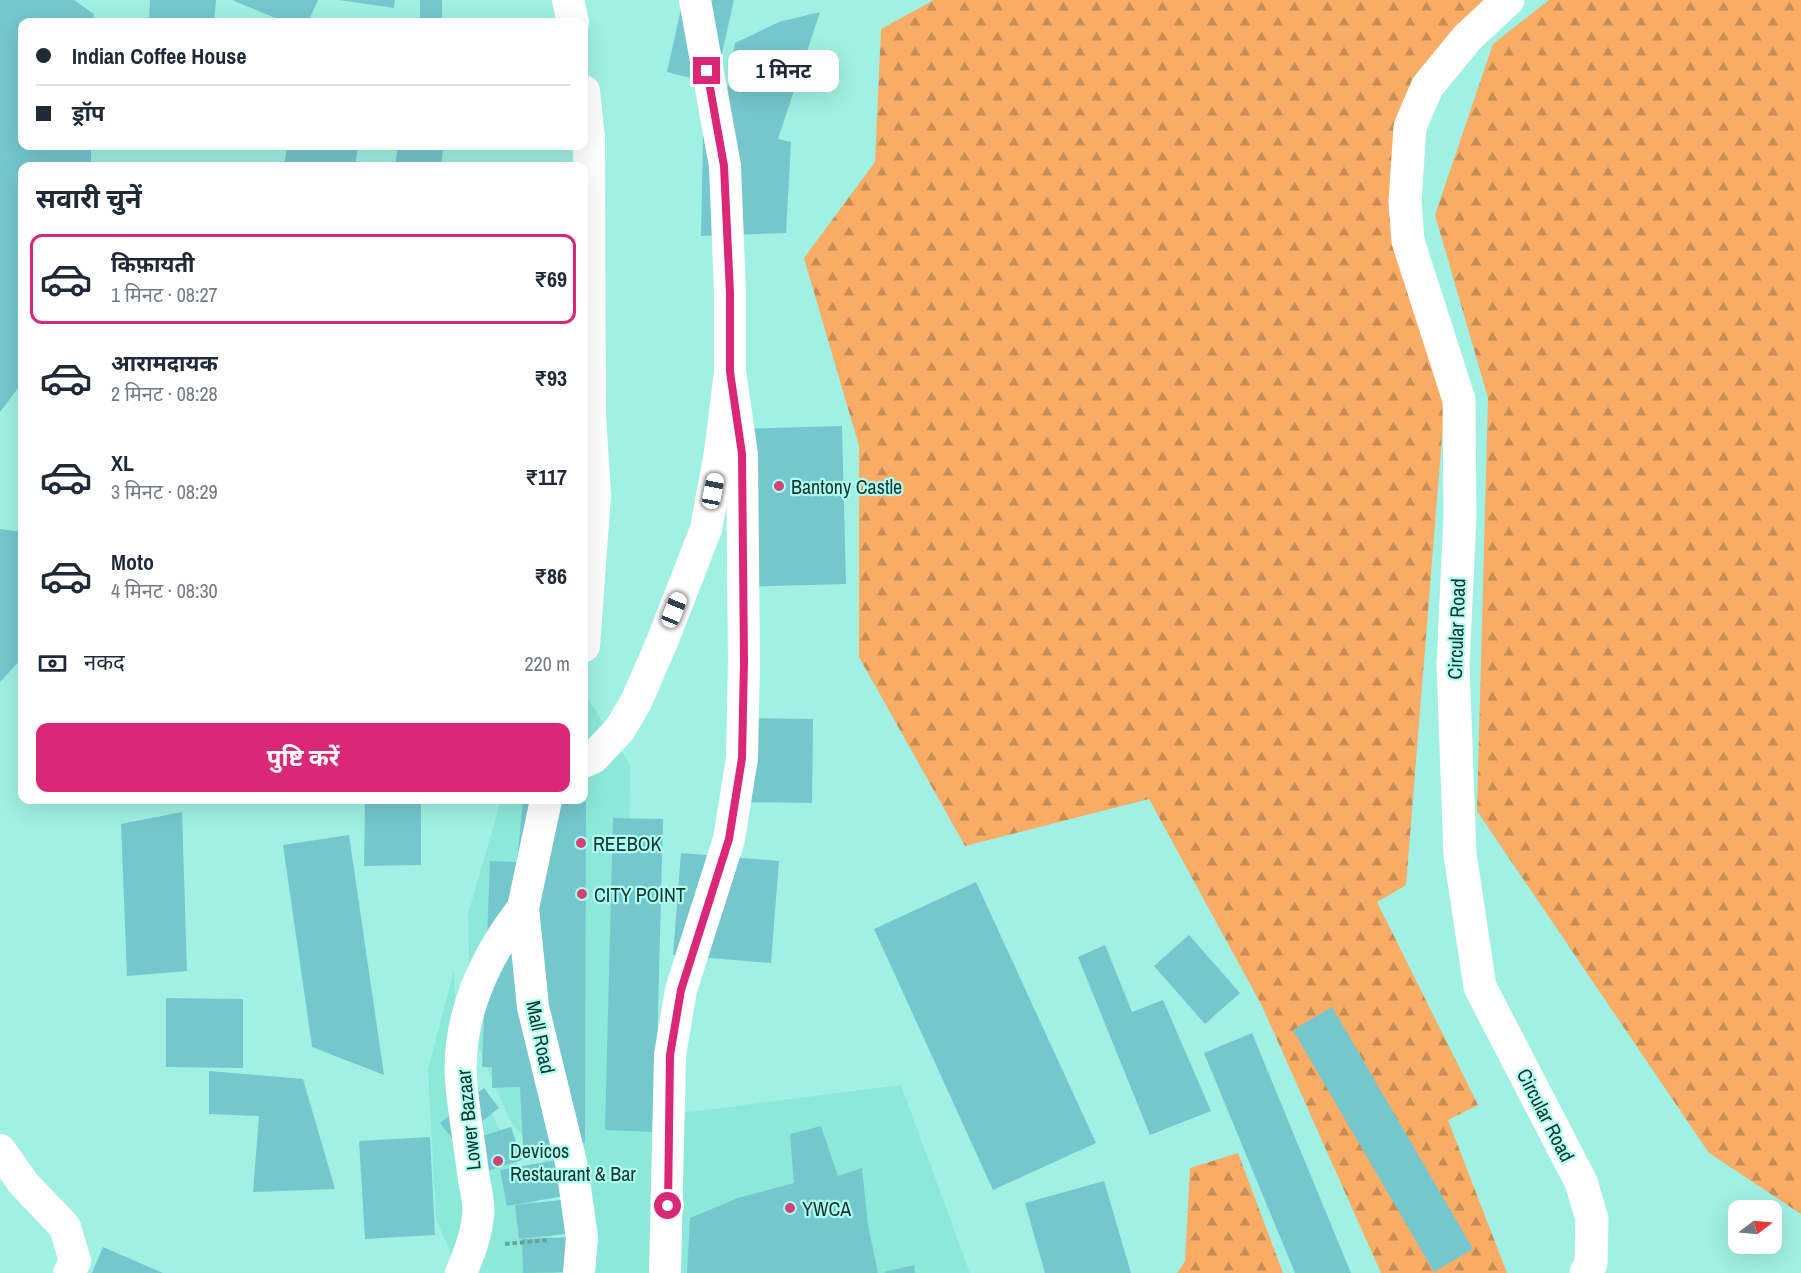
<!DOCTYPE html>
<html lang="hi">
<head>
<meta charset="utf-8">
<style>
  :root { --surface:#fff; --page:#f2f2f3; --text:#1f2937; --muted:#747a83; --line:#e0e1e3; --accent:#db2777 }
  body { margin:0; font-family:"Archivo Narrow","Noto Sans Devanagari",sans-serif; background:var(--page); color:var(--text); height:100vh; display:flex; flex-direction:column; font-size:22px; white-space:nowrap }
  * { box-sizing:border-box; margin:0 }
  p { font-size:20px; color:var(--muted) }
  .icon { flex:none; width:33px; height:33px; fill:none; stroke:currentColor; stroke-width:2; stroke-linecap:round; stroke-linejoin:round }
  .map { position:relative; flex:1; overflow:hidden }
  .sheet { position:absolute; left:18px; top:162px; width:570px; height:642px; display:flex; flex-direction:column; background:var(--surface); border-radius:12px; box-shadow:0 6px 24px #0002 }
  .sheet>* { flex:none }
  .guide { position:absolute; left:18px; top:18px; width:570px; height:132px; border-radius:12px; box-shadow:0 6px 24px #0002; display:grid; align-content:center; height:132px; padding:0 18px; background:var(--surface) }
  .needle { width:39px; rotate:74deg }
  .fabs { position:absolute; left:1728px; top:1200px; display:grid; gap:12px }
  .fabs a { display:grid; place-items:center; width:54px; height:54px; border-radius:12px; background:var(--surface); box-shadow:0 6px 24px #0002; font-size:30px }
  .end { position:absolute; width:27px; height:27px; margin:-14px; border:8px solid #db2777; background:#fff; box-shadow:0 0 0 3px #fff }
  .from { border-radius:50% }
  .bubble { position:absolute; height:42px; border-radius:12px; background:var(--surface); box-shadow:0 6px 24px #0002; font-size:20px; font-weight:700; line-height:42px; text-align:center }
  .car { position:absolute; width:18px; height:36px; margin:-18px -9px; border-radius:8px; box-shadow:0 0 4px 2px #0007; background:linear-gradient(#fff 24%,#345 0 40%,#fff 0 76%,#345 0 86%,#fff 0) }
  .guide b { display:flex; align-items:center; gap:21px; height:57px; font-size:22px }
  .guide b+b { border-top:2px solid var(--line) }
  .guide i { width:15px; height:15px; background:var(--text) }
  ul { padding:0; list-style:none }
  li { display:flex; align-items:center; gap:18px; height:90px; margin:0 12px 9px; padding:0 6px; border:3px solid transparent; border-radius:12px }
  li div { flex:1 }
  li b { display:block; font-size:22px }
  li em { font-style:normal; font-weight:700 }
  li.current { border-color:var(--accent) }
  li>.icon { width:54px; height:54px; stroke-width:1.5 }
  h2 { padding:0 18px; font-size:27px; line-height:72px }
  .pay { display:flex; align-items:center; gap:15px; height:66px; padding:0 18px; font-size:22px }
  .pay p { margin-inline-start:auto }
  .primary-button { display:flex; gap:12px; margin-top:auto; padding:12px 18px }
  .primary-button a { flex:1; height:69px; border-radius:12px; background:var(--accent); color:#fff; font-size:24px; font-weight:700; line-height:69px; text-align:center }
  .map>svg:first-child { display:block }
  .built { fill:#8ce9d9 }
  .forest { fill:url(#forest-firs) }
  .building { fill:#75c7ce }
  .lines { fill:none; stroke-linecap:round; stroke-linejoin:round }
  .path { stroke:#66a399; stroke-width:4; stroke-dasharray:4.5 3; stroke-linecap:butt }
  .street { stroke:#fff; stroke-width:32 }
  .primary { stroke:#fff; stroke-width:33 }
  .route { stroke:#db2777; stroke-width:8 }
  .poi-dot { fill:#d04375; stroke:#aefff1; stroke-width:2 }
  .labels { text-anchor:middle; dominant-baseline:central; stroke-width:4.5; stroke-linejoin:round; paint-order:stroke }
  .poi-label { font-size:20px; fill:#133530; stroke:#aefff1; text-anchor:start }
  .street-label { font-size:20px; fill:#133530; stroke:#aefff1 }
</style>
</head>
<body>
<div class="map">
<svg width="1801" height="1273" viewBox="0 0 1801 1273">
  <defs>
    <pattern id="forest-firs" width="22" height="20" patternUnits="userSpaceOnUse" patternTransform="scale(1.5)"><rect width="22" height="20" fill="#f9ac65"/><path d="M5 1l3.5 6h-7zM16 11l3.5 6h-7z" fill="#c88d54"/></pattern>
  </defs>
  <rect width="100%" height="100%" fill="#a0f1e3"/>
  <!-- built -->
  <g class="built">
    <polygon points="584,693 630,764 626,1120 901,1085 970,1273 586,1273 587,1218 510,1120 471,1030 468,914 501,800 584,800"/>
    <polygon points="454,970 457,1042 558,1248 556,1273 459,1273 436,1219 428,1069"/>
  </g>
  <!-- forest -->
  <g class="forest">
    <polygon points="934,0 1496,0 1455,34 1389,199 1445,400 1406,885 1377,902 1478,1105 1448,1120 1507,1273 1381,1273 1262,1006 1149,799 965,846 859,657 859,446 804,258 875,162 881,29"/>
    <polygon points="1549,0 1801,0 1801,1214 1709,1153 1477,811 1488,398 1435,215 1493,44"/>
    <polygon points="1238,1153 1283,1273 1177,1273 1185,1261 1190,1168"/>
  </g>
  <!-- building -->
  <g class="building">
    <polygon points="0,0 74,0 94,14 93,22 22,22 22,146 91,146 91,166 22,166 22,383 0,412"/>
    <polygon points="150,0 216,0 214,22 149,22"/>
    <polygon points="232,0 318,0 308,22 285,22"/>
    <polygon points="339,0 395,0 394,8"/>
    <rect x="420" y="0" width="22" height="22"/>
    <polygon points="683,0 734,0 715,84 667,72"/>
    <polygon points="820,12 778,139 791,142 786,233 701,236 703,136 719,138 735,43 779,22"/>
    <polygon points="287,146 358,146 355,166 284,166"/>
    <polygon points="398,146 443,146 441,166 395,166"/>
    <polygon points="842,426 846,584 736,587 732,429"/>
    <polygon points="0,529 22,532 22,658 0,682"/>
    <polygon points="735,718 813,719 812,803 733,802"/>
    <polygon points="365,800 421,800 421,865 364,866"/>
    <polygon points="523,800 586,802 585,1143 523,1146 520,1087 492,1088 492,1067 482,1067 490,861 517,862"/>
    <polygon points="182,812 187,971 127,976 121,824"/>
    <polygon points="613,818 663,819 655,1132 605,1130"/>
    <polygon points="349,835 384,1075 312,1047 283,845"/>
    <polygon points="681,853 779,861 771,963 673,955"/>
    <polygon points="976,882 1096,1143 993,1190 874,929"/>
    <polygon points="1189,935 1240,993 1205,1024 1154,966"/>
    <polygon points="1105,945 1132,1012 1163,1000 1211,1111 1150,1135 1078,957"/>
    <polygon points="166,998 243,999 243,1068 166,1067"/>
    <polygon points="1332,1007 1473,1249 1434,1272 1293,1030"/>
    <polygon points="1252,1033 1351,1273 1295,1273 1204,1053"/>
    <polygon points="209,1071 303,1079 335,1189 253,1192 259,1116 209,1114"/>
    <polygon points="484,1088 499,1108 455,1142 440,1123"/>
    <polygon points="821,1126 838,1176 862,1168 868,1225 878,1273 687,1273 690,1218 738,1198 794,1183 790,1134"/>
    <polygon points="511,1127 522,1160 472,1176 461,1143"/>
    <polygon points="430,1137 435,1235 365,1239 359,1141"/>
    <polygon points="558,1160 564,1196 507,1206 500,1170"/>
    <polygon points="1104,1181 1131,1273 1045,1273 1025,1203"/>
    <polygon points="561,1200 565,1234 519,1239 515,1205"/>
    <polygon points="576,1237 577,1272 523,1273 522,1239"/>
    <polygon points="103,1247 163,1273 92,1273"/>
    <polygon points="914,1265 915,1273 885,1273 884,1272"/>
  </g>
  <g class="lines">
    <!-- path -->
    <polyline class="path" points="505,1244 549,1240"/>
    <!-- street -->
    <g class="street">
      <polyline points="568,0 573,22"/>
      <polyline points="584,91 589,138 590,413 595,496 584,646"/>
      <polyline points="584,762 593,758 620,729 636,702 662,642 706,529 720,452 730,372 730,293 725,166 695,0"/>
      <polyline points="546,800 523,908 533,1007 572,1167 582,1237 579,1273"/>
      <polyline points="0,1150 23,1183 65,1227 75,1261 69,1273"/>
      <path d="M461,1273C469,1255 476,1237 478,1216C480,1205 476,1191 474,1180C470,1147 464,1114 461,1080C457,1017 485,956 523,908"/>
      <polyline points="665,1273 670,1055 681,990 729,839 742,758 744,661 742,454 730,372"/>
    </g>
    <!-- primary -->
    <polyline class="primary" points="1508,0 1467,38 1427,87 1410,127 1405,201 1408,241 1459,400 1460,516 1453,665 1460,854 1480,987 1581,1182 1592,1219 1591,1263 1586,1273"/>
  </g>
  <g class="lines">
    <!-- route -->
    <polyline class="route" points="668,1206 670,1055 681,990 729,839 742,758 744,661 742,454 730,372 730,293 724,166 707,71"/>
  </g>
  <!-- markers -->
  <g class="poi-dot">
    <circle cx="779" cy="486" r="6"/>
    <circle cx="581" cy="843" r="6"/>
    <circle cx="582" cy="894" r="6"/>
    <circle cx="498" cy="1161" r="6"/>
    <circle cx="790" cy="1208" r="6"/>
  </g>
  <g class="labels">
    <!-- poi labels -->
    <g class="poi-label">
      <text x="791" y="486">Bantony Castle</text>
      <text x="593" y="843">REEBOK</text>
      <text x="594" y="894">CITY POINT</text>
      <text x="510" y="1150">Devicos<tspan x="510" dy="23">Restaurant &amp; Bar</tspan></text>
      <text x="802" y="1208">YWCA</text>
    </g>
    <!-- street labels -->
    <g class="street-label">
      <text transform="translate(1456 629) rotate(-88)">Circular Road</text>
      <text transform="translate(541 1037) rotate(78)">Mall Road</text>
      <text transform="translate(1546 1115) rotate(63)">Circular Road</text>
      <text transform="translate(468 1120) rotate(-96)">Lower Bazaar</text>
    </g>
  </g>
</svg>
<div class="fabs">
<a><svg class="needle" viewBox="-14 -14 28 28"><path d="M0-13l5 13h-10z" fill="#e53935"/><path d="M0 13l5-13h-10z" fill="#747a83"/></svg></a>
</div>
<i class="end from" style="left:668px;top:1206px"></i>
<i class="end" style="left:707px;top:71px"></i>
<div class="bubble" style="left:728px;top:50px;width:111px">1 मिनट</div>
<i class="car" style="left:713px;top:491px;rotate:11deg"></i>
<i class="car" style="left:674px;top:610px;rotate:22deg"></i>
<div class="guide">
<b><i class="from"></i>Indian Coffee House</b>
<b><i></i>ड्रॉप</b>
</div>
<section class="sheet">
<h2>सवारी चुनें</h2>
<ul>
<li class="current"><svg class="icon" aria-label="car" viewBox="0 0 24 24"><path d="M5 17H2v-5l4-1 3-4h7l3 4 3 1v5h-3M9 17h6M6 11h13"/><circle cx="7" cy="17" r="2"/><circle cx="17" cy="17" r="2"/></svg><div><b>किफ़ायती</b><p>1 मिनट · 08:27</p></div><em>₹69</em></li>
<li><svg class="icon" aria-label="car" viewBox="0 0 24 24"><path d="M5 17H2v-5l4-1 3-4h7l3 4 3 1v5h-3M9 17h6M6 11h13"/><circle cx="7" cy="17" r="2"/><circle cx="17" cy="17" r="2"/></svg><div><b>आरामदायक</b><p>2 मिनट · 08:28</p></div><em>₹93</em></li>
<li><svg class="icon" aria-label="car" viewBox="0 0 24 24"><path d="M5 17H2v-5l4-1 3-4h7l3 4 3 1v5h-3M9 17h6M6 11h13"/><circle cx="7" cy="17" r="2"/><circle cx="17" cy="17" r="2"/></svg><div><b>XL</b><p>3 मिनट · 08:29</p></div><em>₹117</em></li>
<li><svg class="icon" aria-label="car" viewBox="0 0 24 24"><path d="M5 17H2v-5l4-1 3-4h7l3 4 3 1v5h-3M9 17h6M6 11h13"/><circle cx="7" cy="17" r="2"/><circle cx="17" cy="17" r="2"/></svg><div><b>Moto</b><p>4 मिनट · 08:30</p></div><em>₹86</em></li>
</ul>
<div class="pay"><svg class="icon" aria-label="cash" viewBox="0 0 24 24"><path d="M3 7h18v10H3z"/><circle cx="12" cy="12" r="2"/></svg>नकद<p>220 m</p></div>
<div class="primary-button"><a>पुष्टि करें</a></div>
</section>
</div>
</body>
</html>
